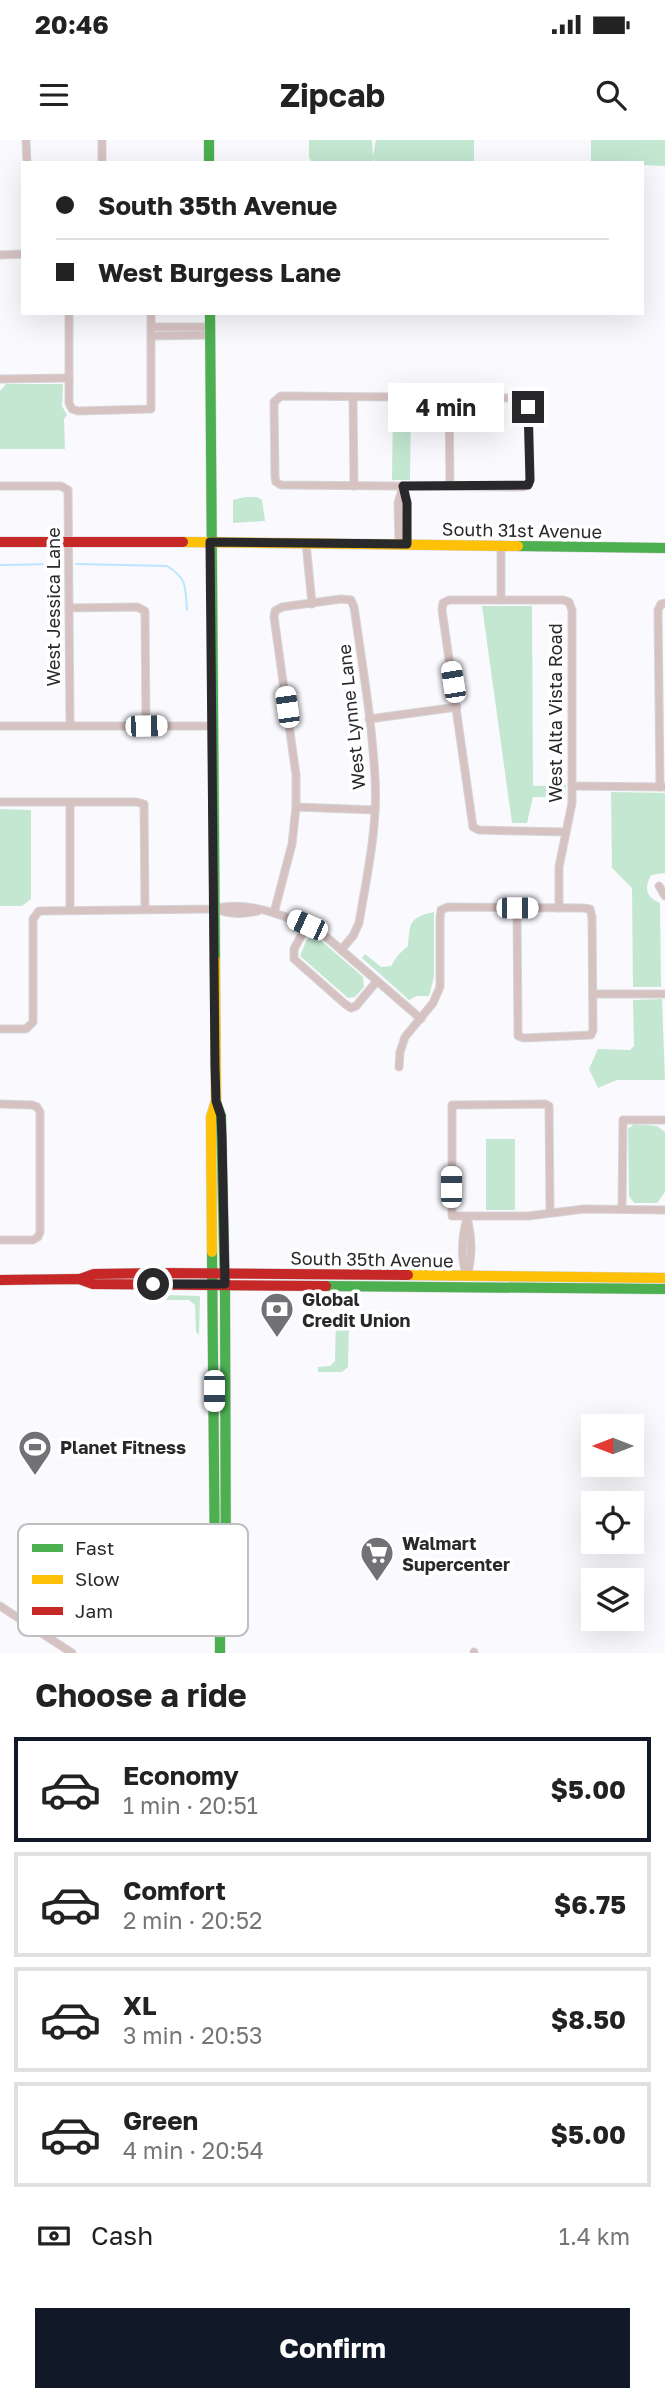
<!DOCTYPE html>
<html lang="en">
<head>
<meta charset="utf-8">
<style>
  :root { --surface:#fff; --page:#f2f2f2; --text:#222; --muted:#767676; --line:#e0e0e0; --accent:#111827 }
  body { margin:0; font-family:"Golos Text",sans-serif; background:var(--page); color:var(--text); height:100vh; display:flex; flex-direction:column; font-size:26px; white-space:nowrap }
  * { box-sizing:border-box; margin:0 }
  p { font-size:23px; color:var(--muted) }
  .icon { flex:none; width:38px; height:38px; fill:none; stroke:currentColor; stroke-width:2; stroke-linecap:round; stroke-linejoin:round }
  .map { position:relative; height:1513px; overflow:hidden }
  .details { display:flex; flex-direction:column; background:var(--surface); flex:1 }
  .details>* { flex:none }
  .top-card { position:absolute; left:21px; top:21px; width:623px; height:154px; border-radius:0px; box-shadow:0 7px 28px #0002; display:grid; align-content:center; height:154px; padding:0 35px; background:var(--surface) }
  .needle { width:46px; rotate:270deg }
  .controls { position:absolute; left:581px; top:1274px; display:grid; gap:14px }
  .controls a { display:grid; place-items:center; width:63px; height:63px; border-radius:0px; background:var(--surface); box-shadow:0 7px 28px #0002; font-size:35px }
  .end { position:absolute; width:32px; height:32px; margin:-16px; border:9px solid #29292c; background:#fff; box-shadow:0 0 0 4px #fff }
  .from { border-radius:50% }
  .bubble { position:absolute; height:49px; border-radius:0px; background:var(--surface); box-shadow:0 7px 28px #0002; font-size:23px; font-weight:700; line-height:49px; text-align:center }
  .car { position:absolute; width:21px; height:42px; margin:-21px -10px; border-radius:9px; box-shadow:0 0 5px 2px #0007; background:linear-gradient(#fff 24%,#345 0 40%,#fff 0 76%,#345 0 86%,#fff 0) }
  .top-card b { display:flex; align-items:center; gap:24px; height:66px; font-size:26px }
  .top-card b+b { border-top:2px solid var(--line) }
  .top-card i { width:18px; height:18px; background:var(--text) }
  ul { padding:0; list-style:none }
  li { display:flex; align-items:center; gap:21px; height:105px; margin:0 14px 10px; padding:0 21px; border:4px solid var(--line); border-radius:0px }
  li div { flex:1 }
  li b { display:block; font-size:26px }
  li em { font-style:normal; font-weight:700 }
  li.on { border-color:var(--accent) }
  li>.icon { width:63px; height:63px; stroke-width:1.5 }
  h2 { padding:0 35px; font-size:32px; line-height:84px }
  .pay { display:flex; align-items:center; gap:18px; height:77px; padding:0 35px; font-size:26px }
  .pay p { margin-inline-start:auto }
  .primary-button { display:flex; gap:14px; margin-top:auto; padding:14px 35px }
  .primary-button a { flex:1; height:80px; border-radius:0px; background:var(--accent); color:#fff; font-size:28px; font-weight:700; line-height:80px; text-align:center }
  .status { display:flex; justify-content:space-between; align-items:center; height:49px; padding:0 35px; background:var(--surface); direction:ltr }
  .status svg { height:19px; fill:currentColor }
  header { display:flex; justify-content:space-between; align-items:center; height:91px; padding:0 35px; background:var(--surface); font-size:32px; font-weight:700 }
  .map>svg:first-child { display:block }
  .green { fill:#c3e7d1 }
  .lines { fill:none; stroke-linecap:round; stroke-linejoin:round }
  .stream { stroke:#bbe6fd; stroke-width:2 }
  .street-casing { stroke:#d5d5d7; stroke-width:9 }
  .fast-casing { stroke:#d5d5d7; stroke-width:11 }
  .slow-casing { stroke:#d5d5d7; stroke-width:11 }
  .jam-casing { stroke:#d5d5d7; stroke-width:11 }
  .street { stroke:#d7c2c2; stroke-width:7 }
  .fast { stroke:#4caf50; stroke-width:10 }
  .slow { stroke:#ffc107; stroke-width:10 }
  .jam { stroke:#c62828; stroke-width:10 }
  .route { stroke:#29292c; stroke-width:9 }
  .labels { text-anchor:middle; dominant-baseline:central; stroke-width:7; stroke-linejoin:round; paint-order:stroke }
  .street-label { font-size:18px; fill:#29292c; stroke:#fff }
  .poi-label { font-size:18px; font-weight:bold; fill:#29292c; stroke:#fff; text-anchor:start }
  .key { fill:#fff; stroke:#bfbfc0; stroke-width:2 }
  .key-label { font-size:19px; fill:#29292c }
</style>
</head>
<body>
<div class="status"><b>20:46</b><svg viewBox="0 0 49 12"><path d="M0 12V9h3v3zM5 12V6h3v6zM10 12V3h3v9zM15 12V0h3v12zM26 1h20v11H26zM47 4h2v5h-2z"/></svg></div>
<header><svg class="icon" aria-label="menu" viewBox="0 0 24 24"><path d="M4 6h16M4 12h16M4 18h16"/></svg>Zipcab<svg class="icon" aria-label="search" viewBox="0 0 24 24"><circle cx="10" cy="10" r="6"/><path d="M15 15l6 6"/></svg></header>
<div class="map">
<svg width="665" height="1513" viewBox="0 0 665 1513">
  <rect width="100%" height="100%" fill="#fafafe"/>
  <!-- green -->
  <g class="green">
    <polygon points="309,0 372,0 373,16 376,0 474,0 474,23 376,23 373,19 373,23 312,22 309,18"/>
    <polygon points="591,0 665,0 665,26 642,25 642,23 591,23"/>
    <polygon points="6,244 63,244 62,266 67,275 64,279 65,309 0,309 0,251"/>
    <polygon points="393,264 411,264 410,340 392,340"/>
    <polygon points="245,357 257,357 262,360 265,381 233,383 233,360"/>
    <polygon points="482,466 532,466 533,646 566,645 565,657 533,657 527,683 512,683"/>
    <path d="M611,652L665,653V733L651,735C644,748 646,757 660,763L661,847H633L632,748L612,728Z"/>
    <polygon points="0,669 31,670 31,759 22,766 0,766"/>
    <path d="M434,772V837L429,856H417L409,860L362,818L365,814L381,827L391,826L398,815L408,806C410,785 408,777 434,772Z"/>
    <polygon points="317,797 363,837 364,847 355,857 348,858 300,816 307,799"/>
    <polygon points="662,859 665,940 617,940 598,948 589,929 598,909 630,910 634,906 633,860"/>
    <polygon points="634,984 657,986 665,992 665,1052 657,1063 634,1063 629,1056 628,989"/>
    <rect x="486" y="999" width="29" height="71"/>
    <polygon points="166,1155 200,1156 199,1195 196,1192 195,1165 189,1160 166,1160 164,1157"/>
    <polygon points="336,1177 346,1177 349,1181 348,1227 342,1232 318,1232 318,1227 330,1226 335,1221"/>
  </g>
  <g class="lines">
    <!-- stream -->
    <g class="stream">
      <path d="M76,424L167,426C188,439 185,447 187,470"/>
      <polyline points="0,425 61,424"/>
    </g>
    <defs>
      <g id="street">
        <polyline points="26,0 27,23"/>
        <polyline points="102,0 102,23"/>
        <polyline points="0,115 23,114"/>
        <polyline points="69,173 69,263 72,269 78,271 151,269 151,173"/>
        <polyline points="151,187 210,187"/>
        <polyline points="151,196 210,195"/>
        <polyline points="0,239 69,238"/>
        <polygon points="281,256 521,258 527,261 529,267 530,340 528,345 523,347 281,345 276,342 275,337 274,262"/>
        <polyline points="353,257 354,346"/>
        <polyline points="449,258 450,346"/>
        <polyline points="0,346 61,346 68,350 70,586"/>
        <polyline points="403,347 407,363 407,404"/>
        <polyline points="306,403 312,464"/>
        <polyline points="399,404 398,363 403,346"/>
        <polyline points="501,460 501,404"/>
        <polyline points="69,468 137,467 145,471 146,586"/>
        <polyline points="369,579 457,567"/>
        <polyline points="0,586 212,586"/>
        <polyline points="572,646 664,647"/>
        <polyline points="660,647 658,470 661,464 665,463"/>
        <polyline points="0,662 136,662 144,664 145,769"/>
        <polyline points="70,662 70,770"/>
        <polyline points="296,667 375,670"/>
        <polyline points="659,746 665,756"/>
        <polyline points="559,768 559,727 572,663 572,470 569,462 563,460 449,460 443,463 442,470 473,687 479,690 566,692"/>
        <path d="M215,769C229,774 243,775 258,771"/>
        <path d="M274,773L292,704L296,667V635L274,477L275,471L282,467L341,459L351,460L354,467C362,523 372,581 375,638C378,686 367,735 359,783L353,796L341,810"/>
        <polyline points="307,785 294,809 294,819 345,864 351,868 356,866 377,841"/>
        <polyline points="593,854 665,854"/>
        <path d="M0,889H26L33,882V779L39,771L214,769C248,759 294,778 324,795L421,879"/>
        <polyline points="399,927 400,912 405,897 433,863 440,847 440,777 441,770 448,767 583,768 590,769 592,777 593,890 591,895 524,898 518,896 517,768"/>
        <polyline points="0,964 32,965 37,967 40,972 40,1092 38,1097 33,1100 0,1100"/>
        <polyline points="622,1069 623,980 665,980"/>
        <polyline points="550,1073 549,966 545,964 452,965 452,1076 528,1076 584,1069 665,1070"/>
        <path d="M467,1136C460,1118 462,1097 467,1078"/>
        <path d="M467,1136C472,1119 472,1099 468,1082"/>
        <polyline points="0,1466 72,1513"/>
        <polyline points="474,1513 474,1512"/>
      </g>
      <g id="fast">
        <polyline points="209,0 209,23"/>
        <polyline points="210,173 215,820"/>
        <polyline points="518,406 665,408"/>
        <polyline points="216,962 221,976 225,1154 226,1477 220,1489"/>
        <polyline points="212,1112 215,1432 216,1477 220,1489 220,1513"/>
        <polyline points="326,1146 665,1149"/>
      </g>
      <g id="slow">
        <polyline points="183,402 518,406"/>
        <polyline points="212,1112 211,977 216,961 215,820"/>
        <polyline points="408,1135 665,1138"/>
      </g>
      <g id="jam">
        <polyline points="0,402 183,402"/>
        <polyline points="80,1139 94,1134 162,1133 408,1135"/>
        <polyline points="0,1140 79,1139 93,1144 326,1146"/>
      </g>
    </defs>
    <!-- street casing -->
    <use href="#street" class="street-casing"/>
    <!-- fast casing -->
    <use href="#fast" class="fast-casing"/>
    <!-- slow casing -->
    <use href="#slow" class="slow-casing"/>
    <!-- jam casing -->
    <use href="#jam" class="jam-casing"/>
    <!-- street -->
    <use href="#street" class="street"/>
    <!-- fast -->
    <use href="#fast" class="fast"/>
    <!-- slow -->
    <use href="#slow" class="slow"/>
    <!-- jam -->
    <use href="#jam" class="jam"/>
  </g>
  <g class="lines">
    <!-- route -->
    <polyline class="route" points="153,1144 225,1144 222,999 221,976 216,961 215,925 210,402 407,404 407,363 403,346 528,345 530,340 528,267"/>
  </g>
  <!-- icons -->
  <defs>
    <symbol id="bank-pin" viewBox="-11 -11 22 30"><path d="M0 17L-7.5 6A9.5 9.5 0 1 1 7.5 6Z" fill="#727276" stroke="#fff"/><path d="M-6-4H6V4H-6ZM0-2.3a2.3 2.3 0 1 0 0 4.6a2.3 2.3 0 1 0 0-4.6Z" fill="#fff"/></symbol>
    <symbol id="stadium-pin" viewBox="-11 -11 22 30"><path d="M0 17L-7.5 6A9.5 9.5 0 1 1 7.5 6Z" fill="#727276" stroke="#fff"/><path d="M0-5a6.5 5 0 1 0 0 10a6.5 5 0 1 0 0-10ZM-3.5-1.8h7v3.6h-7Z" fill="#fff"/></symbol>
    <symbol id="supermarket-pin" viewBox="-11 -11 22 30"><path d="M0 17L-7.5 6A9.5 9.5 0 1 1 7.5 6Z" fill="#727276" stroke="#fff"/><path d="M-6-5.5h2.5l.6 2H6L4.5 2H-2.5L-4.4-4H-6ZM-1.5 3.2a1.3 1.3 0 1 0 .1 0ZM3 3.2a1.3 1.3 0 1 0 .1 0Z" fill="#fff"/></symbol>
  </defs>
  <g fill-rule="evenodd">
    <use href="#bank-pin" x="258" y="1150" width="38" height="52"/>
    <use href="#stadium-pin" x="16" y="1288" width="38" height="52"/>
    <use href="#supermarket-pin" x="358" y="1394" width="38" height="52"/>
  </g>
  <g class="labels">
    <!-- street labels -->
    <g class="street-label">
      <text transform="translate(522 390) rotate(1)">South 31st Avenue</text>
      <text transform="translate(53 467) rotate(-90)">West Jessica Lane</text>
      <text transform="translate(555 573) rotate(-90)">West Alta Vista Road</text>
      <text transform="translate(351 577) rotate(-96)">West Lynne Lane</text>
      <text transform="translate(372 1119) rotate(1)">South 35th Avenue</text>
    </g>
    <!-- poi labels -->
    <g class="poi-label">
      <text x="302" y="1159">Global<tspan x="302" dy="21">Credit Union</tspan></text>
      <text x="60" y="1307">Planet Fitness</text>
      <text x="402" y="1403">Walmart<tspan x="402" dy="21">Supercenter</tspan></text>
    </g>
  </g>
  <!-- legend -->
  <rect x="18" y="1384" width="230" height="112" rx="10" class="key"/>
  <rect x="32" y="1404" width="31" height="8" fill="#4caf50"/>
  <rect x="32" y="1435" width="31" height="9" fill="#ffc107"/>
  <rect x="32" y="1467" width="31" height="8" fill="#c62828"/>
  <g class="key-label">
    <text x="75" y="1415">Fast</text>
    <text x="75" y="1446">Slow</text>
    <text x="75" y="1478">Jam</text>
  </g>
</svg>
<div class="controls">
<a><svg class="needle" viewBox="-14 -14 28 28"><path d="M0-13l5 13h-10z" fill="#e53935"/><path d="M0 13l5-13h-10z" fill="#767676"/></svg></a>
<a><svg class="icon" aria-label="locate" viewBox="0 0 24 24"><circle cx="12" cy="12" r="6"/><path d="M12 2v4M12 18v4M2 12h4M18 12h4"/></svg></a>
<a><svg class="icon" aria-label="layers" viewBox="0 0 24 24"><path d="M12 4l9 5-9 5-9-5zM3 14l9 5 9-5"/></svg></a>
</div>
<i class="end from" style="left:153px;top:1144px"></i>
<i class="end" style="left:528px;top:267px"></i>
<div class="bubble" style="left:388px;top:243px;width:116px">4 min</div>
<i class="car" style="left:453px;top:542px;rotate:351deg"></i>
<i class="car" style="left:287px;top:567px;rotate:352deg"></i>
<i class="car" style="left:146px;top:586px;rotate:89deg"></i>
<i class="car" style="left:517px;top:768px;rotate:90deg"></i>
<i class="car" style="left:307px;top:785px;rotate:294deg"></i>
<i class="car" style="left:451px;top:1047px;rotate:0deg"></i>
<i class="car" style="left:214px;top:1251px;rotate:180deg"></i>
<div class="top-card">
<b><i class="from"></i>South 35th Avenue</b>
<b><i></i>West Burgess Lane</b>
</div>
</div>
<section class="details">
<h2>Choose a ride</h2>
<ul>
<li class="on"><svg class="icon" aria-label="car" viewBox="0 0 24 24"><path d="M5 17H2v-5l4-1 3-4h7l3 4 3 1v5h-3M9 17h6M6 11h13"/><circle cx="7" cy="17" r="2"/><circle cx="17" cy="17" r="2"/></svg><div><b>Economy</b><p>1 min · 20:51</p></div><em>$5.00</em></li>
<li><svg class="icon" aria-label="car" viewBox="0 0 24 24"><path d="M5 17H2v-5l4-1 3-4h7l3 4 3 1v5h-3M9 17h6M6 11h13"/><circle cx="7" cy="17" r="2"/><circle cx="17" cy="17" r="2"/></svg><div><b>Comfort</b><p>2 min · 20:52</p></div><em>$6.75</em></li>
<li><svg class="icon" aria-label="car" viewBox="0 0 24 24"><path d="M5 17H2v-5l4-1 3-4h7l3 4 3 1v5h-3M9 17h6M6 11h13"/><circle cx="7" cy="17" r="2"/><circle cx="17" cy="17" r="2"/></svg><div><b>XL</b><p>3 min · 20:53</p></div><em>$8.50</em></li>
<li><svg class="icon" aria-label="car" viewBox="0 0 24 24"><path d="M5 17H2v-5l4-1 3-4h7l3 4 3 1v5h-3M9 17h6M6 11h13"/><circle cx="7" cy="17" r="2"/><circle cx="17" cy="17" r="2"/></svg><div><b>Green</b><p>4 min · 20:54</p></div><em>$5.00</em></li>
</ul>
<div class="pay"><svg class="icon" aria-label="cash" viewBox="0 0 24 24"><path d="M3 7h18v10H3z"/><circle cx="12" cy="12" r="2"/></svg>Cash<p>1.4 km</p></div>
<div class="primary-button"><a>Confirm</a></div>
</section>
</body>
</html>
